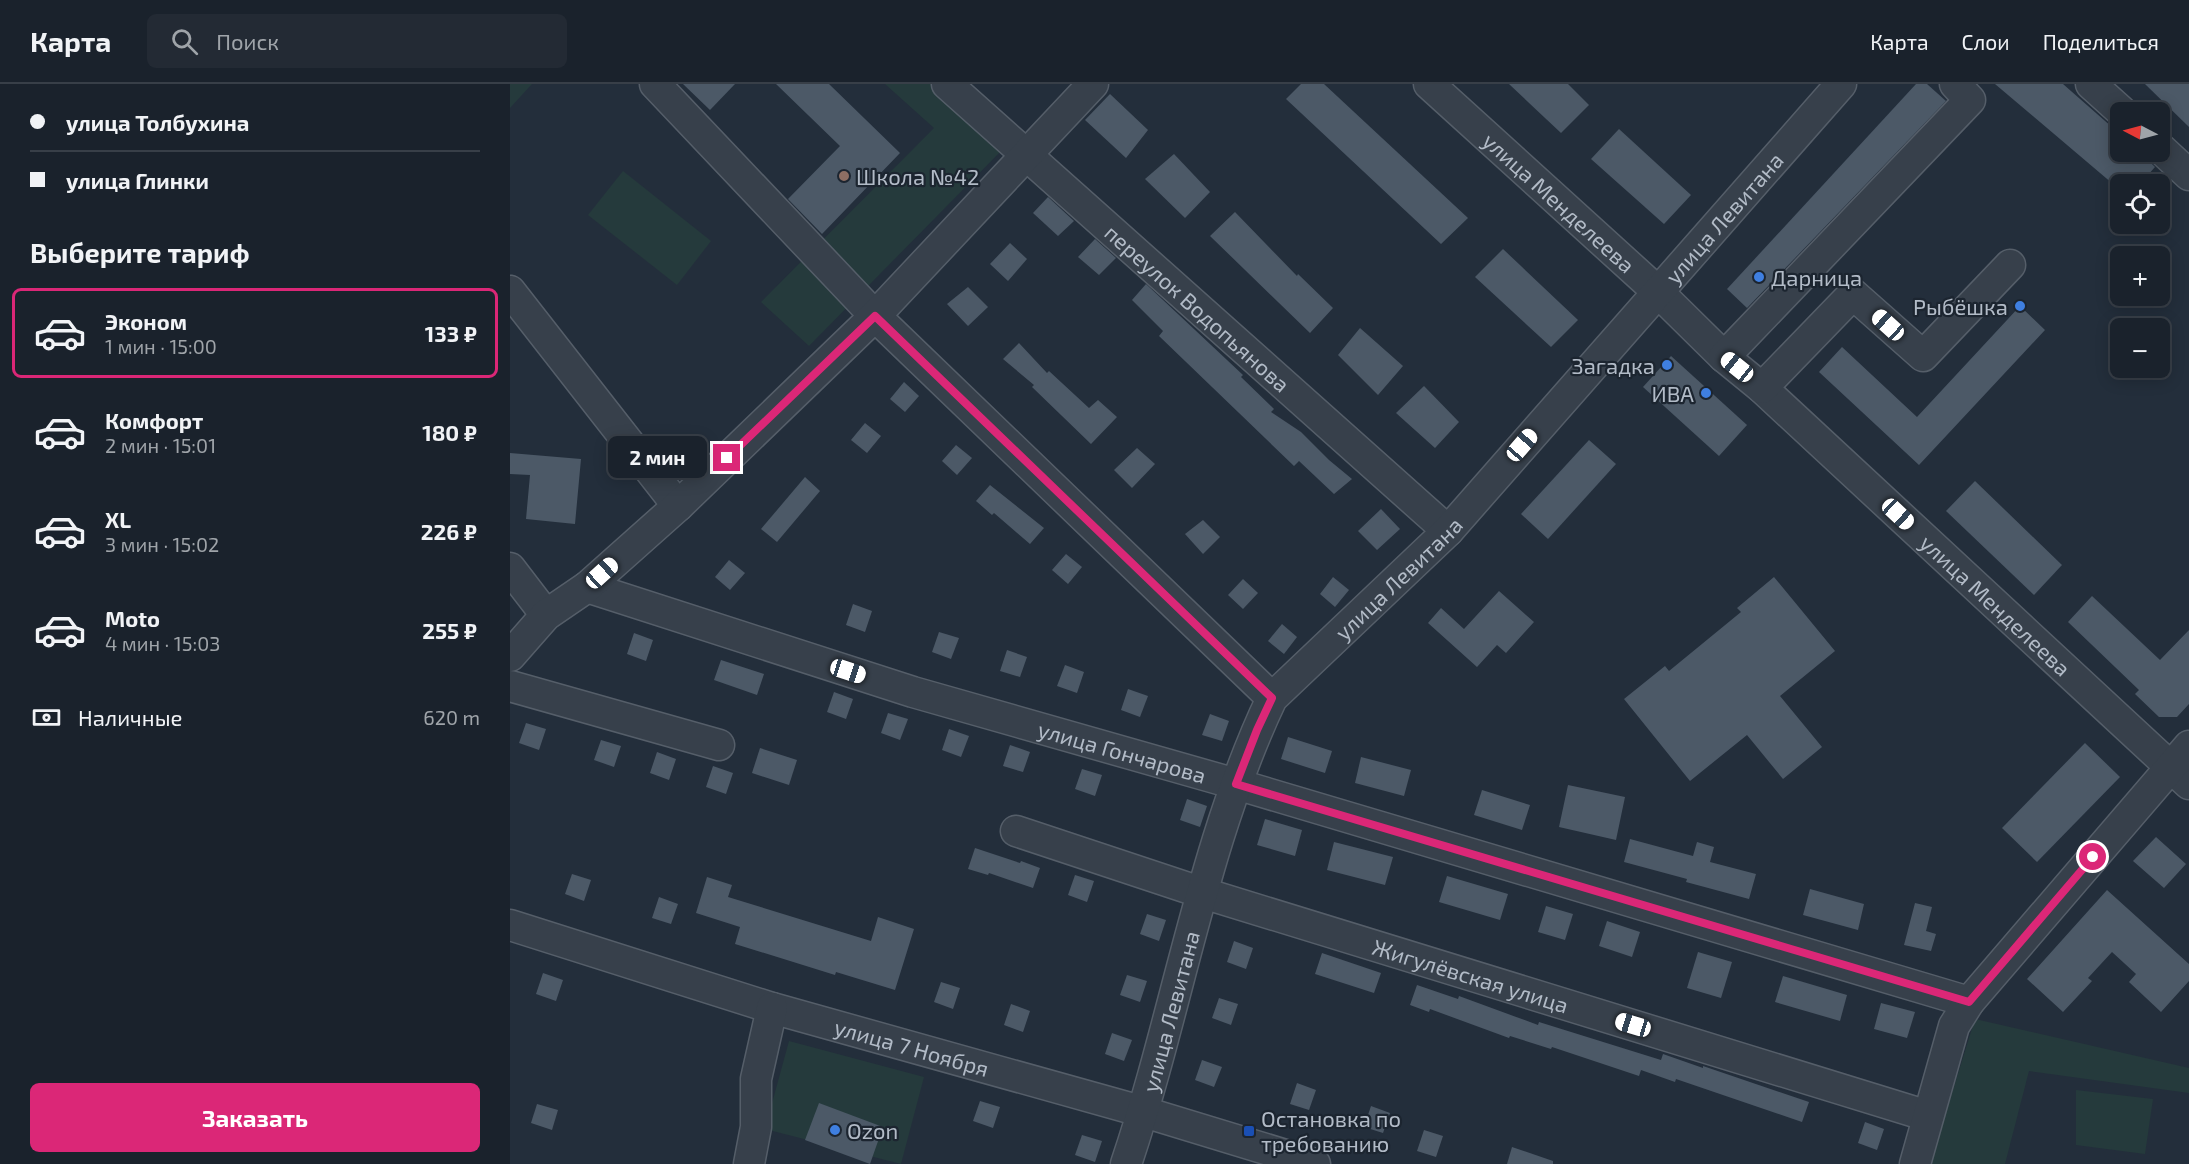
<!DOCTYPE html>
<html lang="ru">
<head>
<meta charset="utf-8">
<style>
  :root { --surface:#1a222c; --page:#232a34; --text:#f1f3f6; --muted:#9fa4a9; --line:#383f48; --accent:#db2777 }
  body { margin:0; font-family:"Exo 2",sans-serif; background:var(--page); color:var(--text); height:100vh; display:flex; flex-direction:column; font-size:22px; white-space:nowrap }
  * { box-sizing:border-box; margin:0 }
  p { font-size:20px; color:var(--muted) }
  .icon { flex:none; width:33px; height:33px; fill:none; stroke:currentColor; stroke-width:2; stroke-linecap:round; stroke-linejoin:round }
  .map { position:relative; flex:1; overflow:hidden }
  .sheet { display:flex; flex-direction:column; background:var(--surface); width:510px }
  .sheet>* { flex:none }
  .guide { display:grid; align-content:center; height:132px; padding:0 30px; background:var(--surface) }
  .needle { width:39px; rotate:276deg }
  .fabs { position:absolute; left:1600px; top:18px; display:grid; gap:12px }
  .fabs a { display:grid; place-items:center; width:60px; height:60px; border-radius:9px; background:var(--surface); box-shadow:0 3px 15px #0003,0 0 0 2px var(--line); font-size:30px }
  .end { position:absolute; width:27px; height:27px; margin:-14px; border:8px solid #db2777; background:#fff; box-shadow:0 0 0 3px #fff }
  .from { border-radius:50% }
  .bubble { position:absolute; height:42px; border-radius:9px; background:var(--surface); box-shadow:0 3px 15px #0003,0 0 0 2px var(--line); font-size:20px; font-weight:700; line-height:42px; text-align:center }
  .car { position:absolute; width:18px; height:36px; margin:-18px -9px; border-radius:8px; box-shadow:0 0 4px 2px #0007; background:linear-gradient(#fff 24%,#345 0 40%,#fff 0 76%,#345 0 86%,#fff 0) }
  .guide b { display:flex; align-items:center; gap:21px; height:57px; font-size:22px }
  .guide b+b { border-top:2px solid var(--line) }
  .guide i { width:15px; height:15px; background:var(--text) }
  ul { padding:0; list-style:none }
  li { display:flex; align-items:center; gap:18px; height:90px; margin:0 12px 9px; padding:0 18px; border:3px solid transparent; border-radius:9px }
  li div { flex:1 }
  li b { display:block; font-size:22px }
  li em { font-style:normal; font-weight:700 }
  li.selected { border-color:var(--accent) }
  li>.icon { width:54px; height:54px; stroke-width:1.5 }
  h2 { padding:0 30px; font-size:27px; line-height:72px }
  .pay { display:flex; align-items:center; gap:15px; height:66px; padding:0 30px; font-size:22px }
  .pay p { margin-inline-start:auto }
  .primary-button { display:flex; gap:12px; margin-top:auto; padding:12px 30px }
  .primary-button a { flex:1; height:69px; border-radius:9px; background:var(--accent); color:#fff; font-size:24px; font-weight:700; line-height:69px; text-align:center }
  header { display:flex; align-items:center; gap:36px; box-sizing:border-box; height:84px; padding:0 30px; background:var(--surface); border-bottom:2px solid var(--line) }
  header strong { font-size:28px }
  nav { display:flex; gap:33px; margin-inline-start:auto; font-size:21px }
  .search { width:420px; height:54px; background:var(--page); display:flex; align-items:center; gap:15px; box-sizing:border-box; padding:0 21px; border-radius:9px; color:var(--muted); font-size:22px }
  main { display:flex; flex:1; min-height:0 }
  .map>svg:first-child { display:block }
  .green { fill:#253a3c }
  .building { fill:#4c5967 }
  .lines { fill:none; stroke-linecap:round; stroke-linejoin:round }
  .minor-casing { stroke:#555e69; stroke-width:33 }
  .minor { stroke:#37404b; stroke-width:30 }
  .route { stroke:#db2777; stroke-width:8 }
  .education-dot { fill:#8d6e63; stroke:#1c2530; stroke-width:2 }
  .shop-dot { fill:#3f7fe0; stroke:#1c2530; stroke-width:2 }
  .transit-dot { fill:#1a4fb4; stroke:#1c2530; stroke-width:2 }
  .labels { text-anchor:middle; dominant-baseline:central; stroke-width:4.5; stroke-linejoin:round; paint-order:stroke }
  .poi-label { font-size:22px; fill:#b2bbc7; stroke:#1c2530; text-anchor:start }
  .street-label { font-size:22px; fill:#b2bbc7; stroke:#1c2530 }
</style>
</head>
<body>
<header>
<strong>Карта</strong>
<div class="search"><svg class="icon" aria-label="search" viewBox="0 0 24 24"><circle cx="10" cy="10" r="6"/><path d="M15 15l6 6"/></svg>Поиск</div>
<nav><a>Карта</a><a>Слои</a><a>Поделиться</a></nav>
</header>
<main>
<section class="sheet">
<div class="guide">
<b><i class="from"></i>улица Толбухина</b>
<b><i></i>улица Глинки</b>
</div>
<h2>Выберите тариф</h2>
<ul>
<li class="selected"><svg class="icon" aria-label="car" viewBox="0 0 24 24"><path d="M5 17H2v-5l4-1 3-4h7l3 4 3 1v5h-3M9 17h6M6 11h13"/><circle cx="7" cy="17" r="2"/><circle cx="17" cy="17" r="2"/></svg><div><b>Эконом</b><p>1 мин · 15:00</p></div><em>133 ₽</em></li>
<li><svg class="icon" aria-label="car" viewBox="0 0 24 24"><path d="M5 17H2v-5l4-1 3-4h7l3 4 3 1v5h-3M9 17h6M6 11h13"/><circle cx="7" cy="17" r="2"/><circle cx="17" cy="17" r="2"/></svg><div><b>Комфорт</b><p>2 мин · 15:01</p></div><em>180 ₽</em></li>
<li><svg class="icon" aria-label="car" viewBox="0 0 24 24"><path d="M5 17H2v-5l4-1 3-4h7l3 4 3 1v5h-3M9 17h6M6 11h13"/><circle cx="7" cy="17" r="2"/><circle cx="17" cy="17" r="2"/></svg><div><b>XL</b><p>3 мин · 15:02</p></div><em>226 ₽</em></li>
<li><svg class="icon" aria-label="car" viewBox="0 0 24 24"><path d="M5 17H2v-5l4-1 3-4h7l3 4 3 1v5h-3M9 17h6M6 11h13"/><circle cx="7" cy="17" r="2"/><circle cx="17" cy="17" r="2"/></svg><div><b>Moto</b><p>4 мин · 15:03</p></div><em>255 ₽</em></li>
</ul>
<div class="pay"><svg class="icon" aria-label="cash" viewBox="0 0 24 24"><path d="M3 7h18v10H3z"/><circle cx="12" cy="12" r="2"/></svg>Наличные<p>620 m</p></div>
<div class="primary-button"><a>Заказать</a></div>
</section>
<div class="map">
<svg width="1679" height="1080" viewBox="0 0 1679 1080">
  <rect width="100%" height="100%" fill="#232e3b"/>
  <!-- green -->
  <g class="green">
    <polygon points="0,0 22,0 0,24"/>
    <polygon points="375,0 423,0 493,65 299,262 251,218 424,44"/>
    <polygon points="113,87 201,157 167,201 78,131"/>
    <polygon points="1465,935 1679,984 1679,1009 1519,987 1495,1080 1420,1080"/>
    <polygon points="279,957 414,993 391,1080 255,1045"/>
    <polygon points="1566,1006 1643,1015 1635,1070 1566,1061"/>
  </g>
  <!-- building -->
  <g class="building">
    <polygon points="173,0 225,0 200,26"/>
    <polygon points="266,0 319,0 390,69 312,150 278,115 330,62"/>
    <polygon points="791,0 814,0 958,134 931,160 776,15"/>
    <polygon points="999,0 1058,0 1079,21 1051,49"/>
    <polygon points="1406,0 1417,0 1436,17 1237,224 1217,205"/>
    <polygon points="1485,0 1553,0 1611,51 1611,68 1630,68 1645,83 1630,100 1603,100"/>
    <polygon points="1635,0 1679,0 1679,43"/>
    <polygon points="600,10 638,46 616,74 575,36"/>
    <polygon points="1109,45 1181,111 1154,140 1081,75"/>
    <polygon points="664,70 700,108 675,134 635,95"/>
    <polygon points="538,113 564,137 548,152 523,129"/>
    <polygon points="725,128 787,192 788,190 823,224 800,249 700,152"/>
    <polygon points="585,155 606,174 589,191 568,173"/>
    <polygon points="500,159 517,175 498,197 480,180"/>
    <polygon points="993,165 1068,236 1041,263 965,193"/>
    <polygon points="636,200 733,291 731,293 764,325 761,328 791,348 819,376 842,395 824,410 789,377 784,382 649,252 653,247 622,216"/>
    <polygon points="458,203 478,223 458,242 437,220"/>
    <polygon points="1510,222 1535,246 1409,381 1309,288 1332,263 1407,333"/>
    <polygon points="850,244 893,282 868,311 828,271"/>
    <polygon points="509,259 537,289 539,287 579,324 588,316 607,333 581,360 522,303 524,301 493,275"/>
    <polygon points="1161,272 1237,341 1209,372 1133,303"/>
    <polygon points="394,298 409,312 395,328 380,315"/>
    <polygon points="914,302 949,338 925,364 886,329"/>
    <polygon points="355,339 371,352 357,369 341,356"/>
    <polygon points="1079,356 1106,380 1038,455 1011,430"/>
    <polygon points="446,361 462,374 447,391 432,377"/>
    <polygon points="627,364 645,380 622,404 604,386"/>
    <polygon points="0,369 71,375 65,440 16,435 20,391 0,390"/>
    <polygon points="295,393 310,407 267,458 251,445"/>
    <polygon points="1465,397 1552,481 1524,511 1436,427"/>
    <polygon points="480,401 534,444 520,460 484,429 482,431 466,417"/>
    <polygon points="871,425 890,445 867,466 848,447"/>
    <polygon points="693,436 710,453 693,470 675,450"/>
    <polygon points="556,470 572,483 558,500 542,486"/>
    <polygon points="219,476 235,489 220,506 205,493"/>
    <polygon points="823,493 839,506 825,523 810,510"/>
    <polygon points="1264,493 1325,567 1270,612 1312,663 1273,695 1237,651 1180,697 1114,615 1155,582 1159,587 1231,528 1227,524"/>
    <polygon points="733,495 748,509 733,525 718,511"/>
    <polygon points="989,507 1024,538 996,569 987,561 967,583 918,539 931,524 954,545"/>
    <polygon points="1582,512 1650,576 1679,546 1679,620 1667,633 1649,633 1625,610 1629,606 1558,538"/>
    <polygon points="343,520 362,527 355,548 336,541"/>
    <polygon points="772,540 787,553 774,570 758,557"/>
    <polygon points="429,548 449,554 441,575 422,568"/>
    <polygon points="124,549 143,556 136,577 117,570"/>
    <polygon points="497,566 517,573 510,593 490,587"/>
    <polygon points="211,576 254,590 247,611 204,596"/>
    <polygon points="555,581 574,588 567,609 547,602"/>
    <polygon points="618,605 638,612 630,633 611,626"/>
    <polygon points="324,608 343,615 336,635 317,628"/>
    <polygon points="378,629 398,635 390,656 371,649"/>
    <polygon points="700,630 719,637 712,657 692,651"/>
    <polygon points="16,639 36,645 29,666 9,659"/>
    <polygon points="439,645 459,652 451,673 432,666"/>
    <polygon points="778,653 822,667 815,689 771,675"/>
    <polygon points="91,656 111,662 104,683 84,676"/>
    <polygon points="1575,659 1610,693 1527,778 1492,744"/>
    <polygon points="500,661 520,668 513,688 493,682"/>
    <polygon points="250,664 287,676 279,701 242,689"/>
    <polygon points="147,668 166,675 159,696 140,689"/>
    <polygon points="851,673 901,686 894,712 845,699"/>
    <polygon points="203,682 223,689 216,710 196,703"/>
    <polygon points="572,685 592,691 585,712 565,705"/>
    <polygon points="1058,701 1115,713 1106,756 1049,743"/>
    <polygon points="972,706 1020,721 1012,746 964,731"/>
    <polygon points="677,715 697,722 690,743 670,736"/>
    <polygon points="755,735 792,746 785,772 747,761"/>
    <polygon points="1646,753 1676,780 1654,804 1623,777"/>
    <polygon points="1120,755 1183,772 1187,758 1204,763 1200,778 1246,790 1239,815 1176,798 1177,795 1114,778"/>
    <polygon points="824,758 883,773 875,801 817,786"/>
    <polygon points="465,764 510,779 511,777 530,784 523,804 479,789 478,791 458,785"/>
    <polygon points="62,790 81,796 74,817 55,810"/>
    <polygon points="565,791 584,797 577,818 558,811"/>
    <polygon points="937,792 998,810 990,836 929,818"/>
    <polygon points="197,793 222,801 218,813 361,857 368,833 404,845 385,906 326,888 325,891 225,860 230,843 186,829"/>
    <polygon points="1300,805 1354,820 1348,846 1293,831"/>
    <polygon points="1597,806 1679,880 1679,897 1651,928 1619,898 1626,890 1602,868 1578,894 1582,897 1553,928 1517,895"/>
    <polygon points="149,813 168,820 161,840 142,834"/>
    <polygon points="1405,819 1422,823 1416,847 1426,850 1421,867 1394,861"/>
    <polygon points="1036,822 1063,830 1055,856 1028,848"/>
    <polygon points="637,830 656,836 649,857 630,850"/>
    <polygon points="1097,837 1130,848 1122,873 1089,862"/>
    <polygon points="724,857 743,864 736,885 717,878"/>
    <polygon points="1188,868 1222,878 1211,914 1177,904"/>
    <polygon points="812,869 871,889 864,909 805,890"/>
    <polygon points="33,889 53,896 46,917 26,910"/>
    <polygon points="617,891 637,897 630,918 610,911"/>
    <polygon points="1273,892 1337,911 1330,937 1265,918"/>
    <polygon points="431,898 450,904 443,925 424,918"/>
    <polygon points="907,901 948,915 949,912 1028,941 1029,938 1151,976 1153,970 1193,984 1193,982 1299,1018 1292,1038 1166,995 1165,998 1131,986 1129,992 1042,963 1041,965 1000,952 999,954 920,925 919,928 900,921"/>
    <polygon points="709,914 728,920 721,941 702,934"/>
    <polygon points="1371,919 1405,928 1397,954 1364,945"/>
    <polygon points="501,920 520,927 513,948 494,941"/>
    <polygon points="602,949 622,956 614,977 595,970"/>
    <polygon points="692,976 712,983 704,1003 685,996"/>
    <polygon points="787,999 806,1006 799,1026 780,1020"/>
    <polygon points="470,1017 490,1023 483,1044 463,1037"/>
    <polygon points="309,1019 373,1043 360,1080 295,1056"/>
    <polygon points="27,1020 48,1026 42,1046 21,1039"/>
    <polygon points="861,1022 880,1029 873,1049 854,1043"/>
    <polygon points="1355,1038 1374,1045 1367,1066 1348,1059"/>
    <polygon points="914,1046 933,1052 926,1073 907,1067"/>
    <polygon points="572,1051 592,1057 585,1078 565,1071"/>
    <polygon points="1002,1063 1043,1077 1043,1080 997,1080"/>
  </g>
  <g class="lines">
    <defs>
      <g id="minor">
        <polyline points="145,0 365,232 762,614"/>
        <path id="s1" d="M437,0L938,447"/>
        <path id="s2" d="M919,0L1147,207L1214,273L1252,304L1679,700"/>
        <polyline points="1581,0 1612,28"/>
        <polyline points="1650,64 1679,91"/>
        <polyline points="0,207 168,422"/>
        <polyline points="1214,273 1460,16 1445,0"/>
        <polyline points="1252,304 1343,210 1413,272 1500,181"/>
        <polyline points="0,484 36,531"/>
        <path id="s3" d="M77,503L403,608L726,700L1459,918"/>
        <polyline points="0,572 36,531 77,503 168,422 365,232 583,0"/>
        <polyline points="0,602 209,661"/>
        <path id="s4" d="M506,747L693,809L1418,1032"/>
        <path id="s5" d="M0,841L262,924L634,1028L805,1080"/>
        <polyline points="239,1080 246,1043 246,995 262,924"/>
        <path id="s6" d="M616,1080C668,926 692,761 762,614L938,447L1331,0"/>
        <polyline points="1405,1080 1444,942 1459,918 1679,662"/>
      </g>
    </defs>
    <!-- minor casing -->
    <use href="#minor" class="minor-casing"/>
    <!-- minor -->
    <use href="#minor" class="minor"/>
  </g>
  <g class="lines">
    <!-- route -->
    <polyline class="route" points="217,374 365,232 762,614 747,646 726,700 1459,918 1583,773"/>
  </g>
  <!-- markers -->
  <circle class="education-dot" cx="334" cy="92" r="6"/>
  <g class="shop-dot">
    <circle cx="1249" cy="193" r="6"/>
    <circle cx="1510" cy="222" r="6"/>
    <circle cx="1157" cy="281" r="6"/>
    <circle cx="1196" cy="309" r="6"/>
    <circle cx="325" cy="1046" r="6"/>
  </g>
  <rect class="transit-dot" x="733" y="1041" width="12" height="12" rx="3"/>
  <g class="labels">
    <!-- poi labels -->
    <g class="poi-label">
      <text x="346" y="92">Школа №42</text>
      <text x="1261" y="193">Дарница</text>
      <text x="1498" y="222" text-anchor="end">Рыбёшка</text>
      <text x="1145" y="281" text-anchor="end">Загадка</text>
      <text x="1184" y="309" text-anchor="end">ИВА</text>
      <text x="751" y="1034">Остановка по<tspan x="751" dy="25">требованию</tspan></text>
      <text x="337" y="1046">Ozon</text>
    </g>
    <!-- street labels -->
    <g class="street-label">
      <text stroke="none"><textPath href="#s2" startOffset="176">улица Менделеева</textPath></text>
      <text stroke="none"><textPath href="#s6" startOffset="1149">улица Левитана</textPath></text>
      <text stroke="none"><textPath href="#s1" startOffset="336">переулок Водопьянова</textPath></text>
      <text stroke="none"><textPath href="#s6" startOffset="663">улица Левитана</textPath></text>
      <text stroke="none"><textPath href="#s2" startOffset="770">улица Менделеева</textPath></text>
      <text stroke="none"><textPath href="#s3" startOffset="560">улица Гончарова</textPath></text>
      <text stroke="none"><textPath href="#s4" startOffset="477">Жигулёвская улица</textPath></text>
      <text stroke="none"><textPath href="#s6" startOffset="159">улица Левитана</textPath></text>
      <text stroke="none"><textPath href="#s5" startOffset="420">улица 7 Ноября</textPath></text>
    </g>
  </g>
</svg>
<div class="fabs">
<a><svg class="needle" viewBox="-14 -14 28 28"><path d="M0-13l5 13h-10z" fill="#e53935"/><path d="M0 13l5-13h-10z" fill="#9fa4a9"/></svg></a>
<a><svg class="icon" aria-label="locate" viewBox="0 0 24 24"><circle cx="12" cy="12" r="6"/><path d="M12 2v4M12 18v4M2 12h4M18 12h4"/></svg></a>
<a>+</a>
<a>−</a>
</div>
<i class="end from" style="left:1583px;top:773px"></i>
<i class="end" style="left:217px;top:374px"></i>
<div class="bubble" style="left:98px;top:352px;width:99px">2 мин</div>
<i class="car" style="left:1378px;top:241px;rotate:312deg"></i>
<i class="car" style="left:1227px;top:283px;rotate:309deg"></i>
<i class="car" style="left:1012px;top:361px;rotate:41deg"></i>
<i class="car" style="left:1388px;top:430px;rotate:133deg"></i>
<i class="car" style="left:92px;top:489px;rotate:48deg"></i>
<i class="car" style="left:338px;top:587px;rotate:108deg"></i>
<i class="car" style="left:1123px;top:941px;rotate:287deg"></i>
</div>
</main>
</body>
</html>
